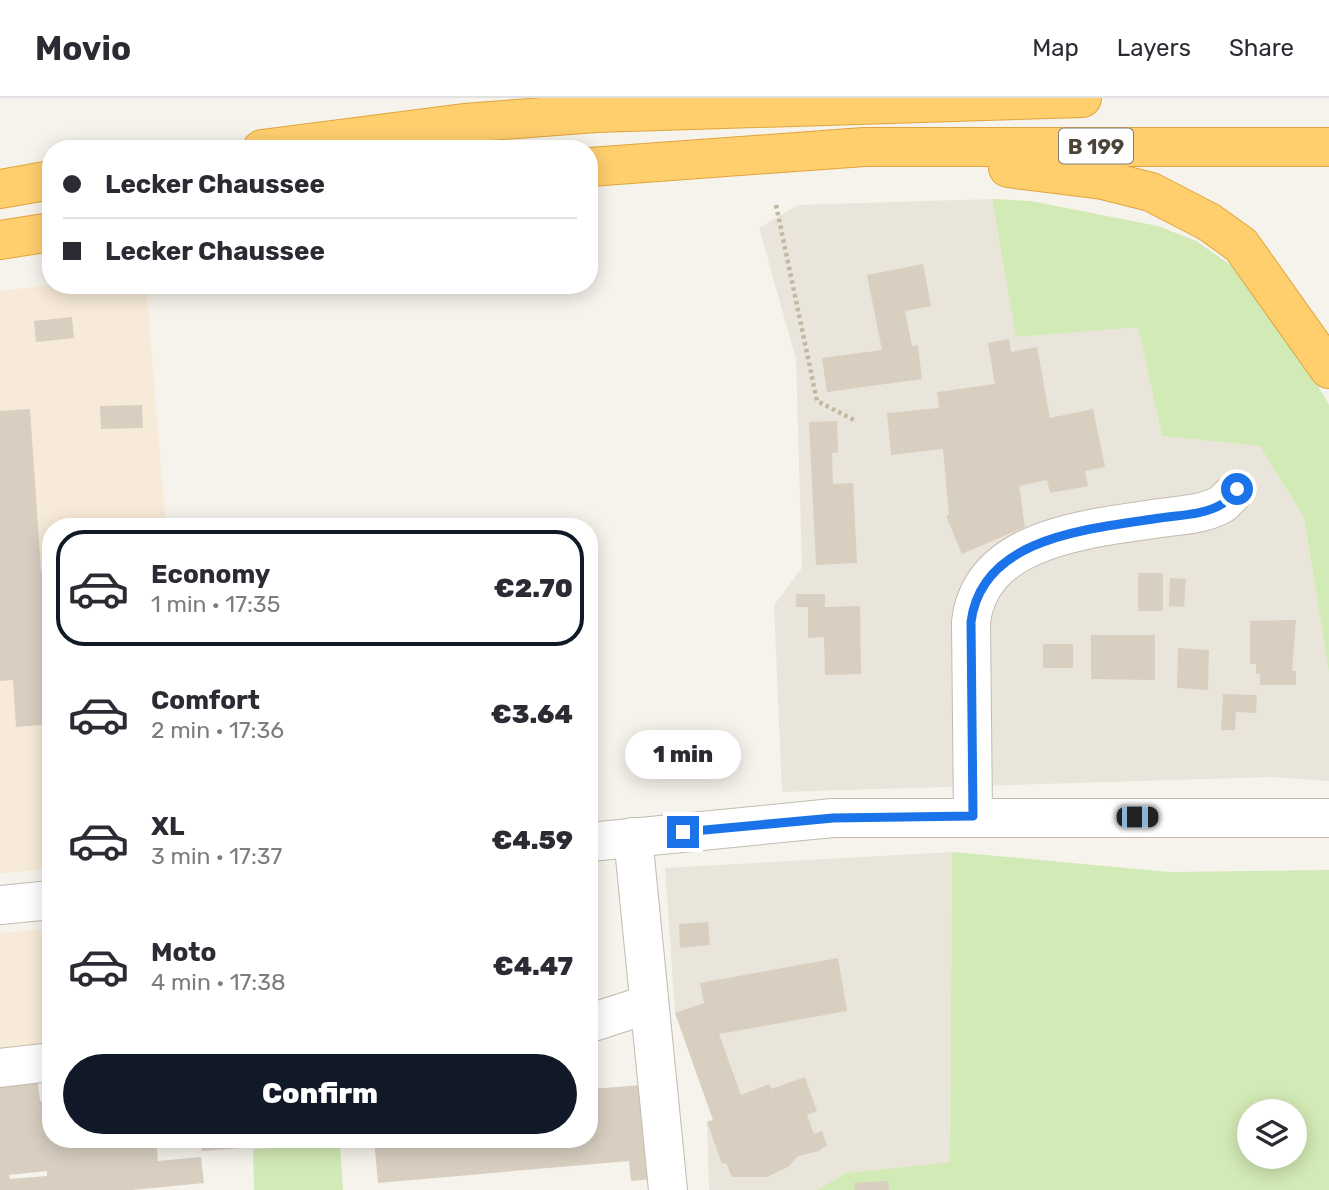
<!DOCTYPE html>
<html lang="en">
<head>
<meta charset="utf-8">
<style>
  :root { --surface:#fff; --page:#f2f2f3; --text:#2b2b33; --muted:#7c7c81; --line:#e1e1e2; --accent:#111827 }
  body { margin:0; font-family:Rubik,sans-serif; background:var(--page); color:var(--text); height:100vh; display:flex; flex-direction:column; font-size:26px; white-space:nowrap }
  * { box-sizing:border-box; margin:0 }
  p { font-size:23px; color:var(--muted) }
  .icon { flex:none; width:38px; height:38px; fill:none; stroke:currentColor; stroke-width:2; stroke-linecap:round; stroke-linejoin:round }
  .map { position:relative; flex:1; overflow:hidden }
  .side { position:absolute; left:42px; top:420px; width:556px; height:630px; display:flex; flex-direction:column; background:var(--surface); border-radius:28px; box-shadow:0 4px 18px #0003 }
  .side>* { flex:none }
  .hud { position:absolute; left:42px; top:42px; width:556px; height:154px; border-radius:28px; box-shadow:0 4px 18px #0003; display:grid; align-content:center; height:154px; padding:0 21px; background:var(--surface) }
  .buttons { position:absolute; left:1237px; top:1001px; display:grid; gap:14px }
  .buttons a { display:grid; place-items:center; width:70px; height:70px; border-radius:50%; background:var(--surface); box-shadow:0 4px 18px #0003; font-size:35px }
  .end { position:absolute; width:32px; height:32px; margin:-16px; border:9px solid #1a73e8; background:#fff; box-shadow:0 0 0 4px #fff }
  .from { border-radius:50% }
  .bubble { position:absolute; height:49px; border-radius:24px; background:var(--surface); box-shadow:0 4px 18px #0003; font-size:23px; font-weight:800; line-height:49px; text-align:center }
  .car { position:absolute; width:21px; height:42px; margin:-21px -10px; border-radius:9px; box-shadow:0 0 5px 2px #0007; background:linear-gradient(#222 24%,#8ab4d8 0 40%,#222 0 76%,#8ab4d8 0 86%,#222 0) }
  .hud b { display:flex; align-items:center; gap:24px; height:66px; font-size:26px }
  .hud b+b { border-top:2px solid var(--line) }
  .hud i { width:18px; height:18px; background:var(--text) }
  ul { padding:12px 0 0; list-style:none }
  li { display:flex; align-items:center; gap:21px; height:116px; margin:0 14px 10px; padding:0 7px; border:4px solid transparent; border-radius:28px }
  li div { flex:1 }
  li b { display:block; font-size:26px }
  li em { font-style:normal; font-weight:800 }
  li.selected { border-color:var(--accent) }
  li>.icon { width:63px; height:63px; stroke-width:1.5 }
  .cta { display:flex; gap:14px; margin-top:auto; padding:14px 21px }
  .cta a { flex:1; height:80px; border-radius:42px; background:var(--accent); color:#fff; font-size:28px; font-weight:800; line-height:80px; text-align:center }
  header { display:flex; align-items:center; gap:42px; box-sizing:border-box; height:98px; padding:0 35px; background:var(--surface); border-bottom:2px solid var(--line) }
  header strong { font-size:33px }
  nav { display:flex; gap:38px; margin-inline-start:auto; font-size:24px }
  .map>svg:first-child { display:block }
  .residential { fill:#eae5da }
  .commercial { fill:#f7ead8 }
  .green { fill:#d2eab5; fill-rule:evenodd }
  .building { fill:#d8cfc1; fill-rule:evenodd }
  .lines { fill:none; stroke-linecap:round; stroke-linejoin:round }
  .minor-casing { stroke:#c2bbae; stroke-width:40 }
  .highway-casing { stroke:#e0a43c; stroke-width:40 }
  .path { stroke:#c4b79f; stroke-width:4.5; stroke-dasharray:3.5 3.5; stroke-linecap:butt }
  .minor { stroke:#fff; stroke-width:38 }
  .highway { stroke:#ffcf6e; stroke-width:38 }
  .route { stroke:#1a73e8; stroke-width:9 }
  .labels { text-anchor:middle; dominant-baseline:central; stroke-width:6; stroke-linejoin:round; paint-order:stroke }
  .shield { fill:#fff; stroke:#817c74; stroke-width:2 }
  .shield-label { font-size:21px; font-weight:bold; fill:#4b4439 }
</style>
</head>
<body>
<header>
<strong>Movio</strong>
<nav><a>Map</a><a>Layers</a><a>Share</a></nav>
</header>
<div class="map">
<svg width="1329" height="1092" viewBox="0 0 1329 1092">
  <rect width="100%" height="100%" fill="#f6f3ec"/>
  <!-- residential -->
  <g class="residential">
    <polygon points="992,101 1016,239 1138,228 1162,338 1260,348 1304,420 1329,575 1329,683 1272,679 782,694 774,507 802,470 796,261 759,130 798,107"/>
    <polygon points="952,754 950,1064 846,1075 817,1092 709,1092 707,1024 713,1021 675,915 665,770"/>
  </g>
  <!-- commercial -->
  <g class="commercial">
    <polygon points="51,187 146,187 166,429 51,429 51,770 0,776 0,193"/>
    <polygon points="51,831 51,952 0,958 0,835"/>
  </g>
  <!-- green -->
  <g class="green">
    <polygon points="992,101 1031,103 1158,128 1196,143 1235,170 1269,203 1329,307 1329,575 1304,420 1260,348 1162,338 1138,229 1016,239"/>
    <path d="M952,754L1170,774L1329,772V1092H817L846,1075L950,1064ZM1250,1013H1295V1059H1250Z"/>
    <polygon points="340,1046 343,1092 254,1092 253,1051"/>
  </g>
  <!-- building -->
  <g class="building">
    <polygon points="923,166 931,208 905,213 912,248 918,247 922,281 827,294 822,260 882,252 867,177"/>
    <polygon points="72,219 74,240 36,244 34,223"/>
    <polygon points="1009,241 1011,254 1037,249 1050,320 1093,311 1105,369 1085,373 1088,388 1050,395 1047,382 1019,388 1025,429 962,456 946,418 949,417 943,351 891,357 887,315 939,310 937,294 995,286 988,245"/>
    <polygon points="142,307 143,330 101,331 100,308"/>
    <polygon points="30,311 41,473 51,473 51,626 16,629 13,582 0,583 0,313"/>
    <polygon points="837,323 838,355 832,355 833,386 853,385 857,465 816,467 809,324"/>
    <rect x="1138" y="475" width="25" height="38"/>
    <polygon points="1170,480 1186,481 1184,509 1169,508"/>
    <polygon points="796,496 825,496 825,509 860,508 861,576 825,577 824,539 808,540 808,509 796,509"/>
    <polygon points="1296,522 1292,573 1296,573 1296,587 1260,587 1260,576 1256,576 1256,566 1250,566 1250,523"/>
    <polygon points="1091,537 1155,537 1155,582 1091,581"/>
    <rect x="1043" y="546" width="30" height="24"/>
    <polygon points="1178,550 1209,552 1208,592 1177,590"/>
    <polygon points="1223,596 1257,597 1256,615 1236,614 1235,632 1221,632"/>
    <polygon points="708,824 710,847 680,850 679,826"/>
    <polygon points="838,860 847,913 719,936 741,997 769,986 771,991 805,979 817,1013 807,1017 814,1036 822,1033 827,1047 819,1053 798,1058 789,1068 767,1079 732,1079 726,1065 722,1066 707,1024 713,1022 675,915 704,905 700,885"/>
    <path d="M37,976L40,1003L51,1002V1041H156L158,1063L201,1059L204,1085L132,1092H0V980ZM47,1073V1078L10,1081L9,1077Z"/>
    <polygon points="642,987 651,1081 631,1083 629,1063 378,1085 374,1041 590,1041 590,991"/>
    <polygon points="201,1041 340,1041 340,1043 202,1053"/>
    <polygon points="888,1083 889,1092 855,1092 854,1085"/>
  </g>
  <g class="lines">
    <defs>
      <g id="minor">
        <path d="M973,718L971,524C981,438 1090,431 1160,420C1180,417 1203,417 1222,406C1227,402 1232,396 1237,391"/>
        <polyline points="633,739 668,1092"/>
        <polyline points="590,744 833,720 1329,720"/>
        <polyline points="0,807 51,802"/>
        <polyline points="590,925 649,906"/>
        <polyline points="0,970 51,964"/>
      </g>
      <g id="highway">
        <polyline points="262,51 464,25 596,15 1082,0"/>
        <polyline points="590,69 864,49 1329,49"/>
        <polyline points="1008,70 1103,82 1151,94 1209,124 1241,147 1329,271"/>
        <polyline points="0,91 51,82"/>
        <polyline points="0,142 51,134"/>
      </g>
    </defs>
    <!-- minor casing -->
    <use href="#minor" class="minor-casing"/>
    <!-- highway casing -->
    <use href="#highway" class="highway-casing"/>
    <!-- path -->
    <polyline class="path" points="776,107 817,303 854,322"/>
    <!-- minor -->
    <use href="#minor" class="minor"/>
    <!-- highway -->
    <use href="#highway" class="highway"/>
  </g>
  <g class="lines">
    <!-- route -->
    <path class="route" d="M683,734L833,720L973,718L971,524C982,438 1090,431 1160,420C1180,417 1204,417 1222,406C1227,402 1232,396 1237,391"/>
  </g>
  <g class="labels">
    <!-- shield labels -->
    <rect class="shield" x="1059" y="30.5" width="74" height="35" rx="5"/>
    <g class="shield-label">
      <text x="1096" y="48">B 199</text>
    </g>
  </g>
</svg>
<div class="buttons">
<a><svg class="icon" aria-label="layers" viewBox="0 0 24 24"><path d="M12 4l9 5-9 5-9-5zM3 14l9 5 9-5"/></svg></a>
</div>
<i class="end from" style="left:1237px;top:391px"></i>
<i class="end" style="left:683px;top:734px"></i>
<div class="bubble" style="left:625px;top:632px;width:116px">1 min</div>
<i class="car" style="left:1137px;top:719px;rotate:90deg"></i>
<div class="hud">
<b><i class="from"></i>Lecker Chaussee</b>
<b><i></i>Lecker Chaussee</b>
</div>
<section class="side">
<ul>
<li class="selected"><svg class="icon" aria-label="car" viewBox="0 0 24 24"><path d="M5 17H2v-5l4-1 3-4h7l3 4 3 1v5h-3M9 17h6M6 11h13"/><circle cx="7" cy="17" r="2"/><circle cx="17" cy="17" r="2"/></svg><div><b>Economy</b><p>1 min · 17:35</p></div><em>€2.70</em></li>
<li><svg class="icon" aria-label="car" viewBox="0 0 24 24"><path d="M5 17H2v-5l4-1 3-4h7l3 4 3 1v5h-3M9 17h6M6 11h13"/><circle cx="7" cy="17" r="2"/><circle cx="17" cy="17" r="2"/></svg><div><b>Comfort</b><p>2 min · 17:36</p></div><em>€3.64</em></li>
<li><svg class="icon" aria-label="car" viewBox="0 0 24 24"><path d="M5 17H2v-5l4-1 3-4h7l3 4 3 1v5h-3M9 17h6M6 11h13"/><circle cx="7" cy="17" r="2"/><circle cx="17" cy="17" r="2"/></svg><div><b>XL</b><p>3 min · 17:37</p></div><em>€4.59</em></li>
<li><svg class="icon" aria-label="car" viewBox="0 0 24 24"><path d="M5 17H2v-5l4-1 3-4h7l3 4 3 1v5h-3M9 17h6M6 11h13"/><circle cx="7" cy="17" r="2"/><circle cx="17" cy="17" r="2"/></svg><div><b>Moto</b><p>4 min · 17:38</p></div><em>€4.47</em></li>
</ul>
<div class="cta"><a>Confirm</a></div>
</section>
</div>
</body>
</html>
